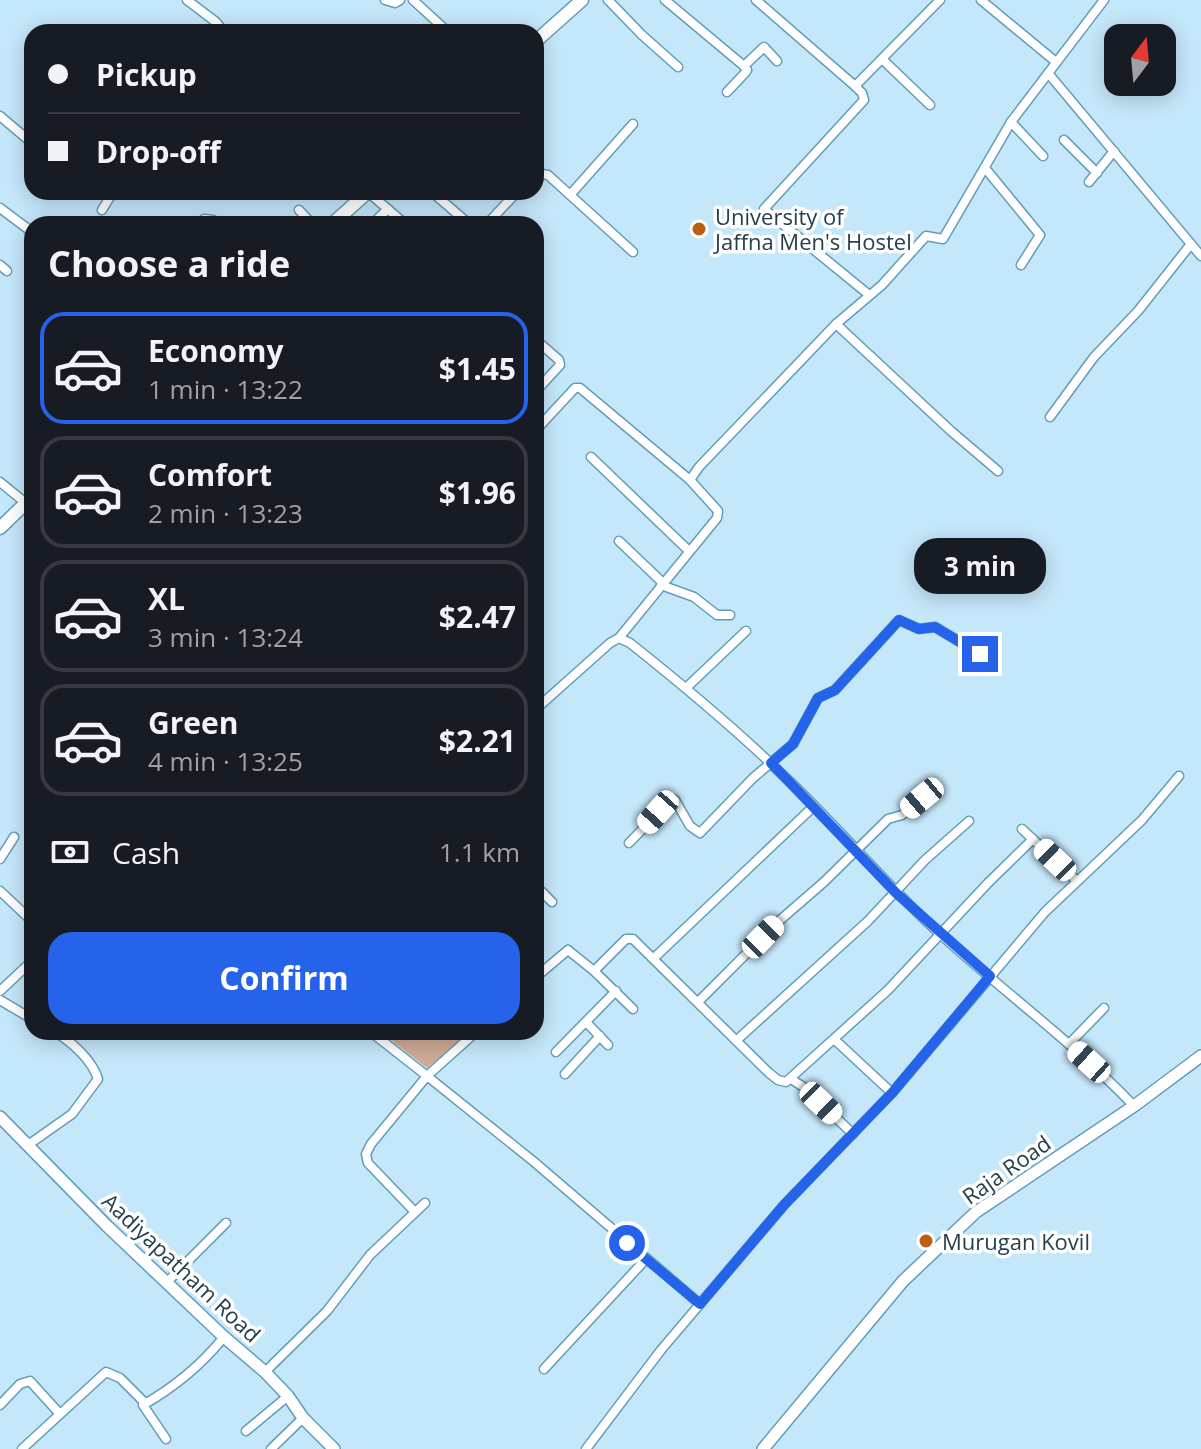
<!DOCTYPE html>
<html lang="en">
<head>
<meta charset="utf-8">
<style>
  :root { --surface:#171b24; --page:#20242c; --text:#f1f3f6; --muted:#9ea1a6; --line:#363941; --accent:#2563eb }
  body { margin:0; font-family:"Open Sans",sans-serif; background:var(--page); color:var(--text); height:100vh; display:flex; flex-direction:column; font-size:30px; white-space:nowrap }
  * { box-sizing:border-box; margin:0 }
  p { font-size:26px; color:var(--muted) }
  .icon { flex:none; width:44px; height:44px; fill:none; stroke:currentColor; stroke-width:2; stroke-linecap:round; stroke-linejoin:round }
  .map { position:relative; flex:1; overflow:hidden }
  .panel { position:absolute; left:24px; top:216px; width:520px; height:824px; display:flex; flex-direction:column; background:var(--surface); border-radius:24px; box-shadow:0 4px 20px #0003 }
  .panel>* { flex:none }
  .guide { position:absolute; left:24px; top:24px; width:520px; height:176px; border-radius:24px; box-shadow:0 4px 20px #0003; display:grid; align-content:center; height:176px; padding:0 24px; background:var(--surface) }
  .needle { width:52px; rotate:16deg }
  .controls { position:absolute; left:1104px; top:24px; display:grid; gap:16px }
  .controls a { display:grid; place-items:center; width:72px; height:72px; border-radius:16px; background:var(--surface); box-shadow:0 4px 20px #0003; font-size:40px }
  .end { position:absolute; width:36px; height:36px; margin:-18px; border:10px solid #2563eb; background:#fff; box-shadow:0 0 0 4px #fff }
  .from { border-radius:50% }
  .bubble { position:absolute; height:56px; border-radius:24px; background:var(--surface); box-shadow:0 4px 20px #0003; font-size:26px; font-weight:700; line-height:56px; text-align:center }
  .car { position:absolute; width:24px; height:48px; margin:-24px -12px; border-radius:10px; box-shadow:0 0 6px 2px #0007; background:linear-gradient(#fff 24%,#345 0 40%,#fff 0 76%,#345 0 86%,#fff 0) }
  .guide b { display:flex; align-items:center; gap:28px; height:76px; font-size:30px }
  .guide b+b { border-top:2px solid var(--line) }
  .guide i { width:20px; height:20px; background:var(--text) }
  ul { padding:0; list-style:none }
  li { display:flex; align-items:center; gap:24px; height:112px; margin:0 16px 12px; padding:0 8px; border:4px solid var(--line); border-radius:24px }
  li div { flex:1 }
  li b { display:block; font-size:30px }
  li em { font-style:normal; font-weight:700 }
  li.active { border-color:var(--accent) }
  li>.icon { width:72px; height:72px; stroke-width:1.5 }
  h2 { padding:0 24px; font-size:36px; line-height:96px }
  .pay { display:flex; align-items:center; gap:20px; height:88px; padding:0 24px; font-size:30px }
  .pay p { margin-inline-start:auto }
  .cta { display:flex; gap:16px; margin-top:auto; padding:16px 24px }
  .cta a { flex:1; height:92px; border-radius:24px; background:var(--accent); color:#fff; font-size:32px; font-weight:700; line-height:92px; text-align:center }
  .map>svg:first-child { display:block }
  .pitch { fill:#cfaa95 }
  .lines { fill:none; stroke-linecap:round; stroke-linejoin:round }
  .street-casing { stroke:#639cb9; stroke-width:11 }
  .secondary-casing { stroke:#639cb9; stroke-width:14 }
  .primary-casing { stroke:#639cb9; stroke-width:15 }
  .street { stroke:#fff; stroke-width:8 }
  .secondary { stroke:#fff; stroke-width:11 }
  .primary { stroke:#fff; stroke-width:12 }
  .route { stroke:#2563eb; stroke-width:10 }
  .poi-dot { fill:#bc5e13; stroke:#fff; stroke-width:3 }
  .labels { text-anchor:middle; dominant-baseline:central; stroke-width:7; stroke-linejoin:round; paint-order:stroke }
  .poi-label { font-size:22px; fill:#273f4b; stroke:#fff; text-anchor:start }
  .street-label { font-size:22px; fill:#273f4b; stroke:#fff }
</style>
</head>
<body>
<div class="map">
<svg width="1201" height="1449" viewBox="0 0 1201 1449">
  <rect width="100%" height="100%" fill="#c5e7fa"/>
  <!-- pitch -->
  <polygon class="pitch" points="398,1032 472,1032 427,1068 390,1039"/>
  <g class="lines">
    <defs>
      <g id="street">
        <polyline points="187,0 216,22 224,32"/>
        <polyline points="385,0 395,3 400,0"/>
        <polyline points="413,0 448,32"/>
        <polyline points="608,0 642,35 678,67"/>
        <polyline points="665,0 744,66 747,70 745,73 727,92"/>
        <polyline points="756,0 855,86 862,93 864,100 764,209 868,294"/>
        <polyline points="981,0 1056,62"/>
        <polyline points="882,59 930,105"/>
        <polyline points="744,66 764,47 777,61"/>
        <polyline points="1048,73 1201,256"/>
        <polyline points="855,86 940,0"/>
        <polyline points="0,116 32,143"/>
        <polyline points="1011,122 1043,156"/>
        <polyline points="1064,140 1097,173"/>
        <polyline points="985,168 1040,235 1021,265"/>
        <polyline points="536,173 548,175 633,252"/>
        <polyline points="1089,182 1114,151"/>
        <polyline points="368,192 405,224"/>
        <polyline points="432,192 469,224"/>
        <polyline points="570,195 633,124"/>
        <polyline points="0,208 32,232"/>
        <polyline points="102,210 113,192"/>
        <polyline points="299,210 312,224"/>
        <polyline points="200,224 204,219 213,220 219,224"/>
        <polyline points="372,224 388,209"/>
        <polyline points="487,224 517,192"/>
        <polyline points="0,265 7,271"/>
        <polyline points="836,324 951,431 998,471"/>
        <polyline points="536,340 559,360 560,365 536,391"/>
        <polyline points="1050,417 1094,357 1138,311 1191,244"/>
        <polyline points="536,430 575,388 580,388 690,480"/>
        <polyline points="591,457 689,551"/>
        <polyline points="0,482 32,508"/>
        <polyline points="619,541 663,583"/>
        <polyline points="661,585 694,597 717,615 730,615"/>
        <polyline points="619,638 717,518 718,511 690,480 699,467 836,324 882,285 926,236 943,239 1011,122 1104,0"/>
        <polyline points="686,688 746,631"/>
        <path d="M536,709L610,643L619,638L630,643C684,686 737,730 786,778C839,828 885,884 939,933C1004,992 1074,1043 1134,1106"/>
        <polyline points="1022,829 1077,881"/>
        <polyline points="629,843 672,799 675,800 690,826 700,833 753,778 793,744 818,698 835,690 899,620 919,629 935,627 980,654"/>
        <polyline points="0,859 14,837"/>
        <polyline points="536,886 552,902"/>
        <polyline points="0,891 32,921"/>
        <polyline points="654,958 814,806"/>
        <polyline points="594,971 633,1009"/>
        <polyline points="536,977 568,950 594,971 626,939 633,939 769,1073 778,1080 786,1082 888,990 988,883 1033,839"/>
        <polyline points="0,991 32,961"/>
        <polyline points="0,1000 32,1019"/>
        <polyline points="699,1001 779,921 824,882 888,819 902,815 922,798"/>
        <polyline points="586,1022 608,1045"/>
        <polyline points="371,1032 427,1076 371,1144 366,1154 368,1163 415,1212"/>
        <polyline points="476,1032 427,1076 533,1161 700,1304"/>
        <polyline points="738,1039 868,921 925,860 969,821"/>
        <polyline points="835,1040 892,1093"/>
        <polyline points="1069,1044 1104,1008"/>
        <polyline points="556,1052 616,991"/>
        <polyline points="565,1074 600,1036"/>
        <polyline points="791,1079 805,1088 853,1134"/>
        <path d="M28,1145L72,1114L98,1079C92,1060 72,1042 55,1032"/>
        <polyline points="168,1281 226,1223"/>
        <polyline points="544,1369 646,1259"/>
        <polyline points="265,1372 327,1311 370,1255 425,1203"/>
        <polyline points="0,1405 20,1384 30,1381 59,1413"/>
        <polyline points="246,1431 288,1396"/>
        <path d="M166,1439L143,1405C173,1388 202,1364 224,1337"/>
        <polyline points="22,1449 106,1372 120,1378 145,1403"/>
        <polyline points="271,1449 303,1418"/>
        <polyline points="586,1449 661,1350 784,1205 892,1093 1045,912 1142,820 1179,776"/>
      </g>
      <g id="secondary">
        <polyline points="0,1117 107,1226 224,1337 265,1372 288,1396 303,1418 334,1449"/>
        <polyline points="763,1449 903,1281 976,1212 1134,1106 1201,1056"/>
      </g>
      <g id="primary">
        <polyline points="536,41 582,0"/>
        <polyline points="332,224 368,192"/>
        <polyline points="0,528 32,497"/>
      </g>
    </defs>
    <!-- street casing -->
    <use href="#street" class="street-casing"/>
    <!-- secondary casing -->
    <use href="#secondary" class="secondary-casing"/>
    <!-- primary casing -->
    <use href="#primary" class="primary-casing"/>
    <!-- street -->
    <use href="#street" class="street"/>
    <!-- secondary -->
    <use href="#secondary" class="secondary"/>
    <!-- primary -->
    <use href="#primary" class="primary"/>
  </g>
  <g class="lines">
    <!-- route -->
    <polyline class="route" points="627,1243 700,1304 784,1205 892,1093 990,976 896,893 771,763 793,744 818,698 835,690 899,620 919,629 935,627 980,654"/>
  </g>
  <!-- markers -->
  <g class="poi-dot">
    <circle cx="699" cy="229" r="8"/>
    <circle cx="926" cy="1241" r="8"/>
  </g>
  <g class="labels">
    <!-- poi labels -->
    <g class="poi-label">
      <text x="715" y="216">University of<tspan x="715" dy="25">Jaffna Men's Hostel</tspan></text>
      <text x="942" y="1241">Murugan Kovil</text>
    </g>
    <!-- street labels -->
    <g class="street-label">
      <text transform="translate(1006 1169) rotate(-35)">Raja Road</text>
      <text transform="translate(182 1267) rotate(43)">Aadiyapatham Road</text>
    </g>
  </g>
</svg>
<div class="controls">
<a><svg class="needle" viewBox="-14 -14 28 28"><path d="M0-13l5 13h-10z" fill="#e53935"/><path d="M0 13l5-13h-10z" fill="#9ea1a6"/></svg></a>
</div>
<i class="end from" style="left:627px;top:1243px"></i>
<i class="end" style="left:980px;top:654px"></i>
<div class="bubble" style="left:914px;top:538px;width:132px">3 min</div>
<i class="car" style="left:922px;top:798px;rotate:230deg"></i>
<i class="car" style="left:658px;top:812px;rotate:222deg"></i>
<i class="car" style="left:1055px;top:860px;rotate:314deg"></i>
<i class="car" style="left:763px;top:937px;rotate:44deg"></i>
<i class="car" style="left:1089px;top:1062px;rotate:312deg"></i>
<i class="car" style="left:821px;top:1103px;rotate:134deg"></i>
<div class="guide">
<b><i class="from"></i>Pickup</b>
<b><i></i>Drop-off</b>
</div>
<section class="panel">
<h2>Choose a ride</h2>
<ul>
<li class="active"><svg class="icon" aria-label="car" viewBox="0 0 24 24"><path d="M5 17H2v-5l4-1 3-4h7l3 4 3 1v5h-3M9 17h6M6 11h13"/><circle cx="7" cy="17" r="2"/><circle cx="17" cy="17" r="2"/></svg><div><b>Economy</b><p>1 min · 13:22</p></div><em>$1.45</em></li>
<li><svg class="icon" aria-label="car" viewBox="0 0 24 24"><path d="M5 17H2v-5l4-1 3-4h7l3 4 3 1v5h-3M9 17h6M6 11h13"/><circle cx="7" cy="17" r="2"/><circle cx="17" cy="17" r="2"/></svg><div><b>Comfort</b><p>2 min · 13:23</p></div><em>$1.96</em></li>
<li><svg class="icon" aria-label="car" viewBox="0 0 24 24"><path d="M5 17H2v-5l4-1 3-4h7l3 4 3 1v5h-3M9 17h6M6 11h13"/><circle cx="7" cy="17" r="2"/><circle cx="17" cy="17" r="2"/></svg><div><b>XL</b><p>3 min · 13:24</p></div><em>$2.47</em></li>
<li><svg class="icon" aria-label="car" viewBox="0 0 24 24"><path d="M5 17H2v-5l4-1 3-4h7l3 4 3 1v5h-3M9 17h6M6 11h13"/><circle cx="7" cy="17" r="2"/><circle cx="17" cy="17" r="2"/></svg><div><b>Green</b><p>4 min · 13:25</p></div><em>$2.21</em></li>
</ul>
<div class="pay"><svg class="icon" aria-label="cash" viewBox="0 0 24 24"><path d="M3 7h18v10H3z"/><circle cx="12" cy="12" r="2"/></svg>Cash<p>1.1 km</p></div>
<div class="cta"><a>Confirm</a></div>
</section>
</div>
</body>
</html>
